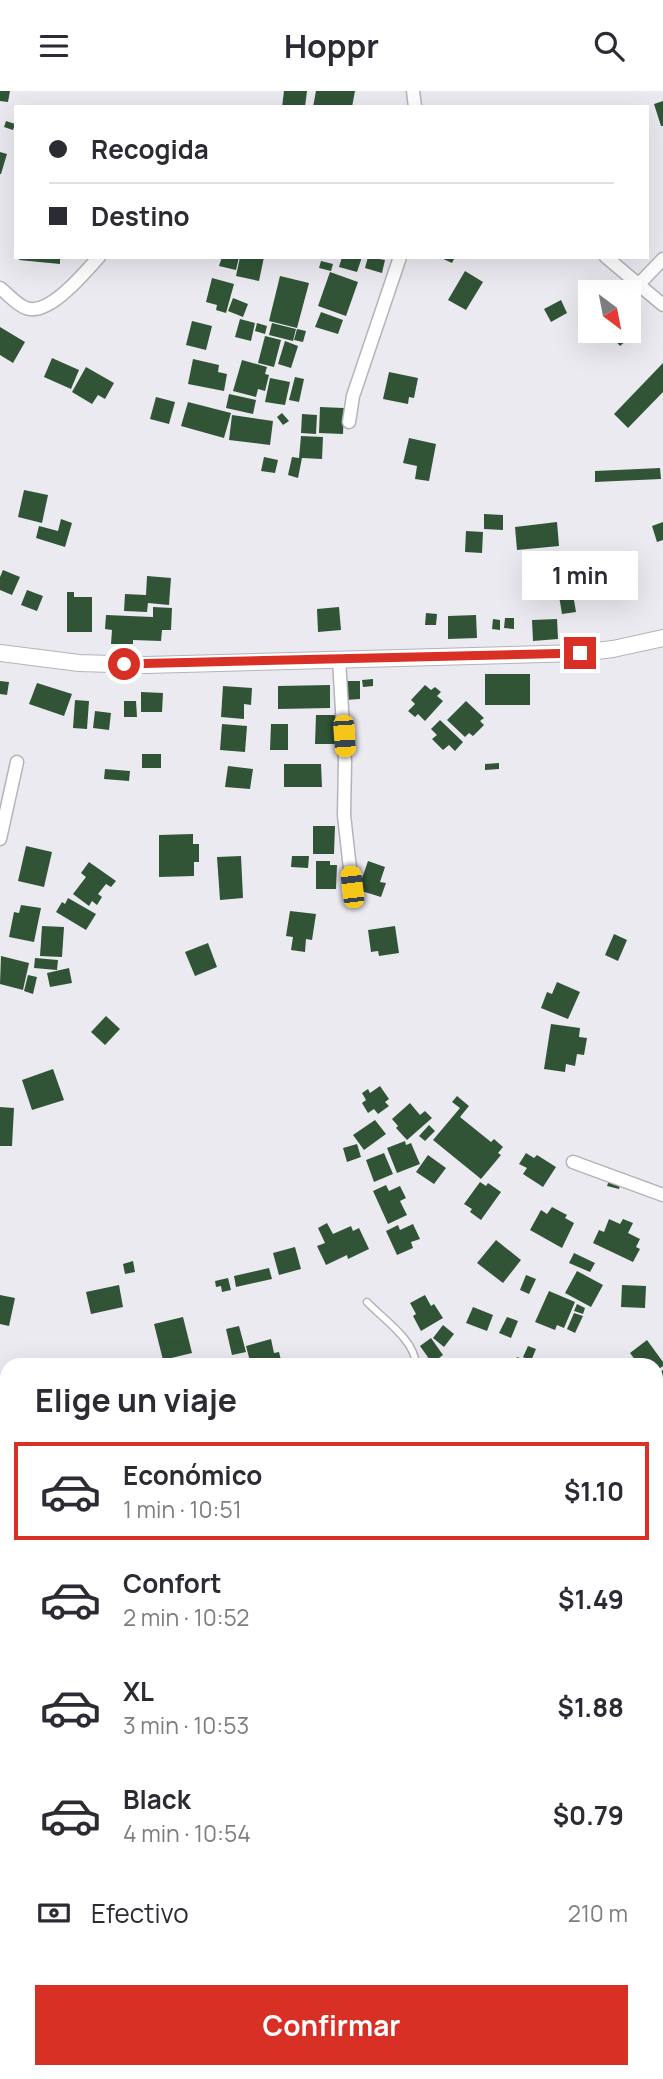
<!DOCTYPE html>
<html lang="es">
<head>
<meta charset="utf-8">
<style>
  :root { --surface:#fff; --page:#f2f2f3; --text:#2b2b33; --muted:#7c7c81; --line:#e1e1e2; --accent:#d93025 }
  body { margin:0; font-family:Manrope,sans-serif; background:var(--page); color:var(--text); height:100vh; display:flex; flex-direction:column; font-size:26px; white-space:nowrap }
  * { box-sizing:border-box; margin:0 }
  p { font-size:23px; color:var(--muted) }
  .icon { flex:none; width:38px; height:38px; fill:none; stroke:currentColor; stroke-width:2; stroke-linecap:round; stroke-linejoin:round }
  .map { position:relative; flex:1; overflow:hidden }
  .details { position:absolute; left:0px; top:1267px; width:663px; height:721px; display:flex; flex-direction:column; background:var(--surface); border-radius:21px 21px 0 0; box-shadow:0 7px 28px #0002 }
  .details>* { flex:none }
  .guide { position:absolute; left:14px; top:14px; width:635px; height:154px; border-radius:0px; box-shadow:0 7px 28px #0002; display:grid; align-content:center; height:154px; padding:0 35px; background:var(--surface) }
  .needle { width:46px; rotate:148deg }
  .fabs { position:absolute; left:578px; top:189px; display:grid; gap:14px }
  .fabs a { display:grid; place-items:center; width:63px; height:63px; border-radius:0px; background:var(--surface); box-shadow:0 7px 28px #0002; font-size:35px }
  .end { position:absolute; width:32px; height:32px; margin:-16px; border:9px solid #d93025; background:#fff; box-shadow:0 0 0 4px #fff }
  .from { border-radius:50% }
  .bubble { position:absolute; height:49px; border-radius:0px; background:var(--surface); box-shadow:0 7px 28px #0002; font-size:23px; font-weight:700; line-height:49px; text-align:center }
  .car { position:absolute; width:21px; height:42px; margin:-21px -10px; border-radius:9px; box-shadow:0 0 5px 2px #0007; background:linear-gradient(#f5c518 24%,#345 0 40%,#f5c518 0 76%,#345 0 86%,#f5c518 0) }
  .guide b { display:flex; align-items:center; gap:24px; height:66px; font-size:26px }
  .guide b+b { border-top:2px solid var(--line) }
  .guide i { width:18px; height:18px; background:var(--text) }
  ul { padding:0; list-style:none }
  li { display:flex; align-items:center; gap:21px; height:98px; margin:0 14px 10px; padding:0 21px; border:4px solid transparent; border-radius:0px }
  li div { flex:1 }
  li b { display:block; font-size:26px }
  li em { font-style:normal; font-weight:700 }
  li.selected { border-color:var(--accent) }
  li>.icon { width:63px; height:63px; stroke-width:1.5 }
  h2 { padding:0 35px; font-size:32px; line-height:84px }
  .pay { display:flex; align-items:center; gap:18px; height:77px; padding:0 35px; font-size:26px }
  .pay p { margin-inline-start:auto }
  .action { display:flex; gap:14px; margin-top:auto; padding:14px 35px }
  .action a { flex:1; height:80px; border-radius:0px; background:var(--accent); color:#fff; font-size:28px; font-weight:700; line-height:80px; text-align:center }
  header { display:flex; justify-content:space-between; align-items:center; height:91px; padding:0 35px; background:var(--surface); font-size:32px; font-weight:700 }
  .map>svg:first-child { display:block }
  .building { fill:#315437 }
  .lines { fill:none; stroke-linecap:round; stroke-linejoin:round }
  .lane-casing { stroke:#b4b3b9; stroke-width:9 }
  .street-casing { stroke:#b4b3b9; stroke-width:15 }
  .secondary-casing { stroke:#b4b3b9; stroke-width:18 }
  .lane { stroke:#fff; stroke-width:6 }
  .street { stroke:#fff; stroke-width:12 }
  .secondary { stroke:#fff; stroke-width:16 }
  .route { stroke:#d93025; stroke-width:9 }
</style>
</head>
<body>
<header><svg class="icon" aria-label="menu" viewBox="0 0 24 24"><path d="M4 6h16M4 12h16M4 18h16"/></svg>Hoppr<svg class="icon" aria-label="search" viewBox="0 0 24 24"><circle cx="10" cy="10" r="6"/><path d="M15 15l6 6"/></svg></header>
<div class="map">
<svg width="663" height="1988" viewBox="0 0 663 1988">
  <rect width="100%" height="100%" fill="#eceaf1"/>
  <!-- building -->
  <g class="building">
    <polygon points="0,0 10,0 8,11 0,10"/>
    <polygon points="284,0 307,0 305,16 282,16"/>
    <polygon points="316,0 355,0 352,16 313,16"/>
    <polygon points="663,10 663,35 661,35 654,13"/>
    <polygon points="6,30 15,33 13,39 4,36"/>
    <polygon points="0,61 7,63 1,83 0,83"/>
    <polygon points="20,166 60,166 60,173 19,169"/>
    <polygon points="222,166 239,166 236,179 219,175"/>
    <polygon points="240,166 264,166 259,190 236,185"/>
    <polygon points="342,166 362,166 357,181 339,176"/>
    <polygon points="368,166 385,169 382,182 365,177"/>
    <polygon points="439,166 455,166 452,172"/>
    <polygon points="321,170 333,173 331,180 319,177"/>
    <polygon points="465,180 483,191 466,219 448,209"/>
    <polygon points="330,181 358,191 346,225 318,215"/>
    <polygon points="280,185 309,192 297,237 269,230"/>
    <polygon points="212,187 234,193 226,222 216,219 217,214 206,211"/>
    <polygon points="233,207 248,213 243,226 228,220"/>
    <polygon points="561,209 567,222 551,231 544,218"/>
    <polygon points="321,221 343,229 338,243 315,236"/>
    <polygon points="628,222 641,237 620,255 613,247 609,251 599,240 628,240"/>
    <polygon points="240,228 255,232 251,250 235,246"/>
    <polygon points="192,230 212,235 206,259 186,254"/>
    <polygon points="257,232 267,235 265,243 255,240"/>
    <polygon points="272,232 296,238 293,250 269,244"/>
    <polygon points="0,236 25,251 13,272 0,264"/>
    <polygon points="297,238 306,240 303,251 294,249"/>
    <polygon points="265,245 281,249 274,276 258,272"/>
    <polygon points="285,250 298,255 291,277 278,273"/>
    <polygon points="52,267 79,279 71,298 44,286"/>
    <polygon points="193,268 219,274 218,281 227,283 224,300 188,293"/>
    <polygon points="242,269 267,276 265,283 269,284 265,300 258,298 256,306 233,300"/>
    <polygon points="663,272 663,301 628,337 614,323"/>
    <polygon points="86,276 114,292 105,308 98,304 92,313 72,301"/>
    <polygon points="389,281 418,287 414,307 409,306 408,313 383,308"/>
    <polygon points="295,286 304,288 299,311 289,309"/>
    <polygon points="270,287 290,291 285,314 265,311"/>
    <polygon points="229,303 256,309 253,323 226,317"/>
    <polygon points="156,306 175,311 169,333 150,328"/>
    <polygon points="188,311 231,322 224,347 181,335"/>
    <polygon points="320,316 344,317 343,343 319,342"/>
    <polygon points="282,322 289,330 283,334 277,326"/>
    <polygon points="302,323 317,324 316,343 301,342"/>
    <polygon points="232,324 273,330 270,354 229,349"/>
    <polygon points="301,345 323,346 322,368 302,367 298,387 288,384 292,366 299,367"/>
    <polygon points="409,347 436,353 429,390 415,388 417,375 403,372"/>
    <polygon points="264,366 278,369 275,382 261,380"/>
    <polygon points="660,377 661,388 595,391 595,380"/>
    <polygon points="24,399 48,404 42,432 18,426"/>
    <polygon points="484,423 503,424 503,439 484,438"/>
    <polygon points="61,428 72,432 65,456 36,447 39,435 58,440"/>
    <polygon points="557,431 559,455 517,459 515,436"/>
    <polygon points="663,431 663,449 657,451 652,435"/>
    <polygon points="466,440 483,441 482,462 465,461"/>
    <polygon points="3,479 20,486 12,504 0,499 0,486"/>
    <polygon points="147,485 171,487 169,514 148,512 147,521 124,520 125,503 146,504"/>
    <polygon points="571,491 576,521 562,523 557,493"/>
    <polygon points="27,499 43,505 37,520 21,514"/>
    <polygon points="67,501 74,501 74,506 92,506 92,541 67,541"/>
    <polygon points="153,516 172,517 171,539 162,539 161,550 133,549 133,553 111,553 112,539 105,538 106,524 153,526"/>
    <polygon points="339,516 341,539 318,541 317,518"/>
    <polygon points="426,522 437,523 436,534 425,534"/>
    <polygon points="476,524 477,547 448,548 448,525"/>
    <polygon points="505,527 514,527 514,538 504,537"/>
    <polygon points="493,528 500,529 500,539 492,538"/>
    <polygon points="557,528 558,548 533,550 532,529"/>
    <rect x="485" y="583" width="45" height="31"/>
    <polygon points="373,588 373,595 363,596 362,589"/>
    <polygon points="0,590 9,591 7,604 0,603"/>
    <polygon points="345,590 360,590 360,608 345,609"/>
    <polygon points="37,592 72,603 64,625 29,613"/>
    <polygon points="330,594 330,617 278,618 278,595"/>
    <polygon points="425,594 431,599 435,596 441,601 437,605 443,610 425,630 418,623 415,626 408,620 415,613 411,609"/>
    <polygon points="223,595 252,597 251,614 244,613 244,628 221,626"/>
    <polygon points="141,601 163,602 162,621 141,621"/>
    <polygon points="75,609 89,610 87,638 73,637"/>
    <polygon points="124,610 136,610 137,626 124,626"/>
    <polygon points="466,610 484,627 480,630 484,634 473,645 469,642 465,646 447,629"/>
    <polygon points="95,620 111,622 109,639 93,637"/>
    <polygon points="316,624 336,624 335,653 315,653"/>
    <polygon points="440,629 463,651 455,660 449,654 443,659 432,648 437,644 431,638"/>
    <polygon points="222,633 247,635 245,661 220,659"/>
    <polygon points="271,633 288,633 288,659 270,659"/>
    <rect x="142" y="663" width="19" height="14"/>
    <polygon points="499,672 499,678 485,679 485,673"/>
    <polygon points="284,673 321,673 322,696 284,696"/>
    <polygon points="228,675 253,678 250,698 225,696"/>
    <polygon points="105,678 130,680 129,690 104,688"/>
    <polygon points="313,735 335,735 334,763 313,763"/>
    <polygon points="193,743 193,753 199,753 199,771 194,771 194,785 159,786 159,744"/>
    <polygon points="26,755 52,761 44,796 18,790"/>
    <polygon points="241,765 243,807 220,809 217,766"/>
    <polygon points="292,765 309,765 308,777 291,776"/>
    <polygon points="316,770 330,770 330,774 337,774 336,798 316,798"/>
    <polygon points="368,770 385,776 380,791 386,792 381,806 358,799"/>
    <polygon points="89,771 116,790 111,796 106,793 98,803 102,806 97,814 92,810 89,815 73,803 86,786 81,782"/>
    <polygon points="68,807 96,823 86,839 56,821 62,811 65,813"/>
    <polygon points="21,814 41,817 34,851 9,846 14,821 19,822"/>
    <polygon points="290,820 316,823 312,849 306,848 305,861 291,859 293,846 286,845"/>
    <polygon points="42,835 64,836 62,866 40,865"/>
    <polygon points="395,835 399,862 379,865 378,860 371,861 368,839"/>
    <polygon points="614,843 627,849 618,870 605,864"/>
    <polygon points="208,852 217,876 195,885 185,861"/>
    <polygon points="1,865 29,872 23,899 0,893"/>
    <polygon points="35,867 58,869 57,879 34,877"/>
    <polygon points="69,877 72,892 50,896 47,882"/>
    <polygon points="28,884 37,886 33,903 24,900"/>
    <polygon points="557,891 580,901 568,928 541,917 547,901 552,903"/>
    <polygon points="106,925 120,938 105,954 91,941"/>
    <polygon points="551,933 580,937 579,946 587,947 584,964 577,963 575,975 566,973 565,981 544,978"/>
    <polygon points="53,978 64,1009 32,1019 22,989"/>
    <polygon points="380,995 389,1008 385,1011 389,1015 378,1023 374,1018 368,1022 362,1012 366,1009 362,1002 368,998 370,1002"/>
    <polygon points="457,1005 469,1015 460,1026 491,1051 494,1048 503,1056 498,1062 501,1064 481,1088 433,1049 460,1017 452,1011"/>
    <polygon points="410,1012 420,1024 425,1020 432,1027 407,1049 396,1037 398,1035 392,1028"/>
    <polygon points="0,1016 14,1017 12,1055 0,1055"/>
    <polygon points="375,1029 386,1043 364,1059 353,1044"/>
    <polygon points="429,1034 435,1040 425,1050 419,1045"/>
    <polygon points="405,1050 406,1054 411,1052 420,1073 397,1082 387,1057"/>
    <polygon points="357,1053 361,1066 347,1071 343,1057"/>
    <polygon points="384,1062 393,1083 374,1091 366,1069"/>
    <polygon points="526,1062 534,1067 537,1064 556,1076 543,1096 523,1083 527,1077 519,1073"/>
    <polygon points="428,1064 446,1077 434,1093 416,1081"/>
    <polygon points="610,1087 621,1091 619,1098 607,1095"/>
    <polygon points="480,1091 486,1095 488,1092 501,1101 481,1129 470,1121 472,1118 464,1113"/>
    <polygon points="386,1094 389,1100 400,1095 406,1107 400,1110 407,1124 388,1133 373,1100"/>
    <polygon points="552,1116 567,1124 565,1127 574,1132 562,1157 530,1139 541,1119 547,1123"/>
    <polygon points="609,1128 620,1133 623,1128 633,1132 628,1142 640,1148 636,1156 640,1158 633,1171 593,1152 599,1139 604,1141"/>
    <polygon points="327,1132 333,1143 351,1135 353,1140 359,1137 369,1158 348,1168 347,1164 326,1174 317,1155 325,1152 318,1137"/>
    <polygon points="413,1133 420,1148 411,1151 413,1157 397,1164 386,1140 398,1134 400,1139"/>
    <polygon points="496,1149 521,1169 503,1192 477,1172"/>
    <polygon points="295,1156 301,1178 279,1184 273,1162"/>
    <polygon points="574,1162 595,1172 590,1181 569,1172"/>
    <polygon points="133,1170 135,1181 125,1183 123,1173"/>
    <polygon points="269,1177 272,1188 236,1196 234,1185"/>
    <polygon points="577,1180 603,1194 591,1216 565,1202"/>
    <polygon points="526,1184 536,1188 529,1203 520,1199"/>
    <polygon points="228,1187 231,1199 222,1201 221,1195 216,1196 215,1190"/>
    <polygon points="119,1194 123,1216 91,1223 86,1201"/>
    <polygon points="622,1194 646,1195 645,1217 621,1216"/>
    <polygon points="549,1200 575,1211 564,1237 557,1234 555,1239 535,1231"/>
    <polygon points="0,1204 15,1207 9,1235 0,1233"/>
    <polygon points="425,1204 431,1215 434,1213 443,1227 421,1240 413,1225 416,1223 410,1212"/>
    <polygon points="577,1213 585,1217 583,1223 574,1220"/>
    <polygon points="473,1216 493,1224 487,1240 466,1232"/>
    <polygon points="574,1222 583,1225 575,1242 567,1238"/>
    <polygon points="183,1226 192,1262 163,1269 154,1233"/>
    <polygon points="507,1226 518,1230 511,1247 499,1242"/>
    <polygon points="443,1234 454,1243 444,1256 433,1247"/>
    <polygon points="239,1235 246,1261 232,1264 226,1238"/>
    <polygon points="431,1247 443,1264 432,1272 420,1255"/>
    <polygon points="271,1248 274,1262 279,1261 282,1273 251,1274 246,1255"/>
    <polygon points="647,1249 663,1271 663,1275 656,1280 656,1274 639,1274 630,1262"/>
    <polygon points="528,1255 536,1258 531,1270 523,1266"/>
    <polygon points="517,1266 530,1271 529,1274 513,1274"/>
    <polygon points="69,1268 70,1274 47,1274 47,1273"/>
    <rect x="353" y="1271" width="46" height="3"/>
    <polygon points="663,1279 663,1313 660,1316 656,1310 656,1284"/>
    <polygon points="3,1343 7,1356 7,1394 0,1396 0,1344"/>
    <polygon points="7,1413 7,1447 0,1448 0,1414"/>
    <polygon points="656,1420 661,1420 660,1435 656,1435"/>
    <polygon points="7,1478 7,1513 0,1515 0,1479"/>
    <polygon points="0,1525 7,1526 4,1546 0,1546"/>
    <polygon points="663,1597 663,1613 656,1608"/>
    <polygon points="663,1676 663,1692 657,1690"/>
    <polygon points="0,1715 7,1725 7,1749 1,1753"/>
    <polygon points="344,1981 359,1984 358,1988 342,1987"/>
    <rect x="438" y="1981" width="35" height="7"/>
    <polygon points="561,1981 584,1981 583,1985 574,1982 573,1985"/>
    <polygon points="591,1981 606,1981 605,1988 590,1988"/>
    <polygon points="610,1982 621,1985 620,1988 608,1988"/>
  </g>
  <g class="lines">
    <defs>
      <path id="lane" d="M367,1211C383,1228 415,1249 416,1274"/>
      <g id="street">
        <polyline points="413,0 415,16"/>
        <polyline points="606,166 663,214"/>
        <polyline points="639,193 663,168"/>
        <path d="M0,197C8,203 17,214 26,217C49,226 85,181 99,166"/>
        <polyline points="349,331 353,305 400,166"/>
        <polyline points="339,568 345,670 344,724 352,796"/>
        <polyline points="0,748 17,671"/>
        <polyline points="573,1071 663,1104"/>
        <polyline points="656,1377 663,1378"/>
        <polyline points="0,1463 7,1462"/>
        <polyline points="0,1568 7,1567"/>
        <polyline points="0,1695 7,1690"/>
        <polyline points="656,1922 663,1903"/>
        <polyline points="640,1988 641,1981"/>
      </g>
      <polyline id="secondary" points="0,562 79,572 146,574 580,562 613,558 663,547"/>
    </defs>
    <!-- lane casing -->
    <use href="#lane" class="lane-casing"/>
    <!-- street casing -->
    <use href="#street" class="street-casing"/>
    <!-- secondary casing -->
    <use href="#secondary" class="secondary-casing"/>
    <!-- lane -->
    <use href="#lane" class="lane"/>
    <!-- street -->
    <use href="#street" class="street"/>
    <!-- secondary -->
    <use href="#secondary" class="secondary"/>
  </g>
  <g class="lines">
    <!-- route -->
    <polyline class="route" points="124,573 580,562"/>
  </g>
</svg>
<div class="fabs">
<a><svg class="needle" viewBox="-14 -14 28 28"><path d="M0-13l5 13h-10z" fill="#e53935"/><path d="M0 13l5-13h-10z" fill="#7c7c81"/></svg></a>
</div>
<i class="end from" style="left:124px;top:573px"></i>
<i class="end" style="left:580px;top:562px"></i>
<div class="bubble" style="left:522px;top:460px;width:116px">1 min</div>
<i class="car" style="left:344px;top:645px;rotate:176deg"></i>
<i class="car" style="left:352px;top:796px;rotate:353deg"></i>
<div class="guide">
<b><i class="from"></i>Recogida</b>
<b><i></i>Destino</b>
</div>
<section class="details">
<h2>Elige un viaje</h2>
<ul>
<li class="selected"><svg class="icon" aria-label="car" viewBox="0 0 24 24"><path d="M5 17H2v-5l4-1 3-4h7l3 4 3 1v5h-3M9 17h6M6 11h13"/><circle cx="7" cy="17" r="2"/><circle cx="17" cy="17" r="2"/></svg><div><b>Económico</b><p>1 min · 10:51</p></div><em>$1.10</em></li>
<li><svg class="icon" aria-label="car" viewBox="0 0 24 24"><path d="M5 17H2v-5l4-1 3-4h7l3 4 3 1v5h-3M9 17h6M6 11h13"/><circle cx="7" cy="17" r="2"/><circle cx="17" cy="17" r="2"/></svg><div><b>Confort</b><p>2 min · 10:52</p></div><em>$1.49</em></li>
<li><svg class="icon" aria-label="car" viewBox="0 0 24 24"><path d="M5 17H2v-5l4-1 3-4h7l3 4 3 1v5h-3M9 17h6M6 11h13"/><circle cx="7" cy="17" r="2"/><circle cx="17" cy="17" r="2"/></svg><div><b>XL</b><p>3 min · 10:53</p></div><em>$1.88</em></li>
<li><svg class="icon" aria-label="car" viewBox="0 0 24 24"><path d="M5 17H2v-5l4-1 3-4h7l3 4 3 1v5h-3M9 17h6M6 11h13"/><circle cx="7" cy="17" r="2"/><circle cx="17" cy="17" r="2"/></svg><div><b>Black</b><p>4 min · 10:54</p></div><em>$0.79</em></li>
</ul>
<div class="pay"><svg class="icon" aria-label="cash" viewBox="0 0 24 24"><path d="M3 7h18v10H3z"/><circle cx="12" cy="12" r="2"/></svg>Efectivo<p>210 m</p></div>
<div class="action"><a>Confirmar</a></div>
</section>
</div>
</body>
</html>
